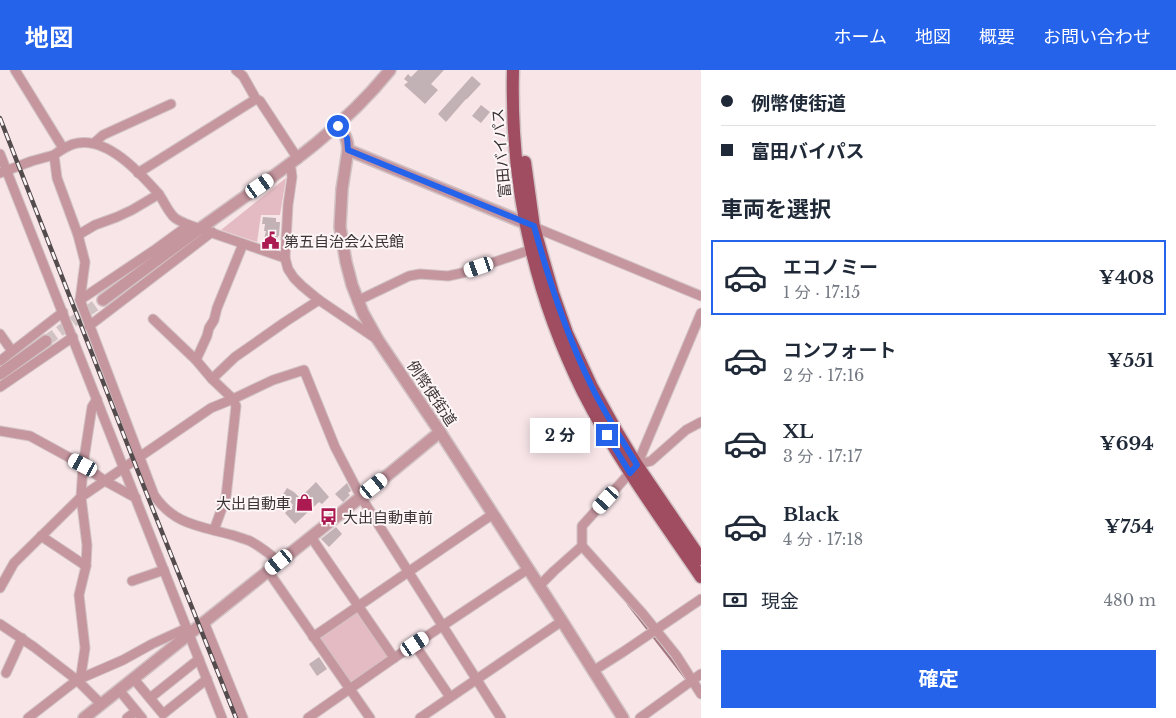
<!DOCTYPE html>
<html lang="ja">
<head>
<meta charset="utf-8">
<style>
  :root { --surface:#fff; --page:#f2f2f3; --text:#1f2937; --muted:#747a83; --line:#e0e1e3; --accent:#2563eb }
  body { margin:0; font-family:"Libre Baskerville","Noto Sans JP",serif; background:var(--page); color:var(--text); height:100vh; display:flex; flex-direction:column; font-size:19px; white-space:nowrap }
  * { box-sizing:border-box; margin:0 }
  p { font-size:16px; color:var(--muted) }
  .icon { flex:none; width:28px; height:28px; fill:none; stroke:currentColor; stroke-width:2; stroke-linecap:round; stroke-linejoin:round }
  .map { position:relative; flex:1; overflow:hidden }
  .drawer { display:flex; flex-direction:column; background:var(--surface); width:475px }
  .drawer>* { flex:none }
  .top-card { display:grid; align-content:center; height:110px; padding:0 20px; background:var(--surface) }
  .end { position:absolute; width:22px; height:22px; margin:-11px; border:6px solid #2563eb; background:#fff; box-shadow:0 0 0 2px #fff }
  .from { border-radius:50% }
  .bubble { position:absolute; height:35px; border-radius:0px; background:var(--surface); box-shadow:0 2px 12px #0003; font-size:16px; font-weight:700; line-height:35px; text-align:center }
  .car { position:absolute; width:15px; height:30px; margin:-15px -8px; border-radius:6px; box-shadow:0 0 4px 1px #0007; background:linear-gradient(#fff 24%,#345 0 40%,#fff 0 76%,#345 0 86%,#fff 0) }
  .top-card b { display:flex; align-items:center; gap:18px; height:48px; font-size:19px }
  .top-card b+b { border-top:1px solid var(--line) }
  .top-card i { width:12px; height:12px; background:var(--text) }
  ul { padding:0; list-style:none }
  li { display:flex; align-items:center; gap:15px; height:75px; margin:0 10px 8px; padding:0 10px; border:2px solid transparent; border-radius:0px }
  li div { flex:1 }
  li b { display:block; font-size:19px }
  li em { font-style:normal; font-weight:700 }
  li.current { border-color:var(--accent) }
  li>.icon { width:45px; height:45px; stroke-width:1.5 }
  h2 { padding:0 20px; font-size:22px; line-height:60px }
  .pay { display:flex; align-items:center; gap:12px; height:55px; padding:0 20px; font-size:19px }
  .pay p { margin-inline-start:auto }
  .cta { display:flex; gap:10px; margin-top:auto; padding:10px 20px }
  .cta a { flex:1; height:58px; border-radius:0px; background:var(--accent); color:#fff; font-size:20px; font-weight:700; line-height:58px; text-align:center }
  header { display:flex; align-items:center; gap:30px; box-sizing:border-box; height:70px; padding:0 25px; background:var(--accent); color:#fff }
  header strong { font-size:24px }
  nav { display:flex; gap:28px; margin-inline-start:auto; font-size:18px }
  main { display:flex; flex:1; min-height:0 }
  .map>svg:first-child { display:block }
  .green { fill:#e4bbc2 }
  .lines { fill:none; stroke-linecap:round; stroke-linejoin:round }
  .stream { stroke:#a47981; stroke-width:2.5 }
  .building { fill:#c3b2b5 }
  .tertiary-tunnel { stroke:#d1c2c4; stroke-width:11; stroke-dasharray:11 5.5; stroke-linecap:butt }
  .minor-casing { stroke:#d1c2c4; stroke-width:11 }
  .tertiary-casing { stroke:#d1c2c4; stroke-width:14 }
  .primary-casing { stroke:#d1c2c4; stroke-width:15 }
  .minor { stroke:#c6969f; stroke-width:9 }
  .tertiary { stroke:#c6969f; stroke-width:11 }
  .primary { stroke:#a04d62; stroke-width:12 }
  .rail-casing { stroke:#534b4c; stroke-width:4.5 }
  .rail { stroke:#fdf5f6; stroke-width:2.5; stroke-dasharray:8; stroke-linecap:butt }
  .route { stroke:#2563eb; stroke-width:6 }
  .labels { text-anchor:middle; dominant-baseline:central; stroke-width:4; stroke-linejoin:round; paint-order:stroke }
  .street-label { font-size:15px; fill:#3b3435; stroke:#fdf5f6 }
  .poi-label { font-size:15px; fill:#3b3435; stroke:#fdf5f6; text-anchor:start }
</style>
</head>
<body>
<header>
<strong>地図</strong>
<nav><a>ホーム</a><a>地図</a><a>概要</a><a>お問い合わせ</a></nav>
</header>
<main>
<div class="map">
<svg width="701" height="648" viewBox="0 0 701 648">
  <rect width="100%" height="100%" fill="#f7e5e8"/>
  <!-- green -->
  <g class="green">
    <polygon points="286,108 280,145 261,145 257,172 221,160"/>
    <polygon points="359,540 390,586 350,613 319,568"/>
  </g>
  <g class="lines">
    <!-- stream -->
    <g class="stream">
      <polyline points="628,534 649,561"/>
      <polyline points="652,565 687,610"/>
    </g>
  </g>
  <!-- building -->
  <g class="building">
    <polygon points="418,0 444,0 431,14 438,20 425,34 404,15 408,12 404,9 408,4 411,7"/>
    <polygon points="472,6 481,14 467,29 466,29 446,52 438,44"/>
    <polygon points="481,35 490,42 481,53 472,46"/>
    <polygon points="263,147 276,148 276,152 280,152 279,166 278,166 275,178 263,173 266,161 264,161 265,154 262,154"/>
    <polygon points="316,412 329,427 322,434 319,432 295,454 285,443 293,435 288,429 282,426 287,418 294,422 300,428"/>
    <polygon points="347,413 351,421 348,423 350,425 343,432 335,424"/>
    <polygon points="336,457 342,464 329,477 321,469"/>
    <polygon points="319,587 327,599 317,606 309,594"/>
  </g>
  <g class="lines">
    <!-- tertiary-tunnel -->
    <polyline class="tertiary-tunnel" points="46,271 103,230"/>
    <defs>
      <g id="minor">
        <polyline points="15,0 63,78"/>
        <polyline points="236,0 243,6 256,29 260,31 298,89"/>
        <polyline points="94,73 103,65 171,34"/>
        <polyline points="0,84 222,648"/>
        <polyline points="289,95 291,99 292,107 288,135 285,188 288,199 294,208 302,216 319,230 378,270"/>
        <polyline points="0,103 32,91 54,85"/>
        <polyline points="138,103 256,29"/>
        <polyline points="534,157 701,226"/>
        <polyline points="78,165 95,155 117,147 132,140 159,124"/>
        <polyline points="80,230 156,179 189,155"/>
        <polyline points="357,231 409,206 420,204 448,206 462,203 530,180"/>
        <polyline points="701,243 637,395 582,456 582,476 643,544 676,585 701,624"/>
        <polyline points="153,249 196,290 212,309"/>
        <polyline points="89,256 212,162"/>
        <polyline points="0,264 12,281"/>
        <polyline points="196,290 207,266 209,258 214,250 217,238 243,174"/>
        <polyline points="0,291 63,242"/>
        <polyline points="0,317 73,267"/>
        <polyline points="0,361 30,366 83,395 105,411 136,428"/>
        <polyline points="637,395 651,391 686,360 701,352"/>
        <polyline points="214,460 226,427 236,336 233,329 212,309 235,287 248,278 285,252 319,230"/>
        <polyline points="41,466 86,496"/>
        <polyline points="311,467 394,588"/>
        <path d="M279,492C270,484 261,477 250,471C245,469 238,467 232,465C200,456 174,455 154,425L80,230L85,192L78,165L57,108L54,85C61,80 69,74 78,73C108,68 139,102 157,122C164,130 167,141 175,148C179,151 184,153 189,155L285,188"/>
        <polyline points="268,501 370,648"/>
        <polyline points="132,511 164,500"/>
        <polyline points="539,516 554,501 582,476"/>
        <polyline points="0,518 14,493 81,427 211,338 233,329 273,310 304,300 335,377 361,427 501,648"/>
        <polyline points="204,552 243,648"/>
        <polyline points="0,554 34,577 77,610 101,634"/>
        <polyline points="313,567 493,444"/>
        <polyline points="415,575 450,627"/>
        <polyline points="593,601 623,582 701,529"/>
        <polyline points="6,603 22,568"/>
        <polyline points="133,608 163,644 207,609"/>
        <polyline points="77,610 81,605 85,578 79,525 86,496 87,475 81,427 83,395 92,337 97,329"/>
        <polyline points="119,620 142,648"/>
        <polyline points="150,628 199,589"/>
        <polyline points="28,648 77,610 123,590 152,574 187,558"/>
        <polyline points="127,648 136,641"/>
        <polyline points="308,648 394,588 528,499"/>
        <polyline points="420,648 562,551"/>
        <polyline points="640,648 701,604"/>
      </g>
      <g id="tertiary">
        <path d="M338,55C345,64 348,70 348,80L342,119L340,157L346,192L352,215L363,243L378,270L440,362L562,551L623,648"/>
        <polyline points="348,80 532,156"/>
        <path d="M103,230C145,199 186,168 229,138C288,96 344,57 390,0"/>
        <polyline points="0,304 46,271"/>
        <polyline points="84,648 361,427 440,362"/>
      </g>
      <g id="primary">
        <path d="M513,0C510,112 533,221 583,322C616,387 660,447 701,507"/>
        <polyline points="525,92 534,157 553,223 567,263 592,317 616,360 637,395 701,489"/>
      </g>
    </defs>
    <!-- minor casing -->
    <use href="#minor" class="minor-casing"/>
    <!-- tertiary casing -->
    <use href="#tertiary" class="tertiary-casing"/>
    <!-- primary casing -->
    <use href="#primary" class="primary-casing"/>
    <!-- minor -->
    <use href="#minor" class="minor"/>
    <!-- tertiary -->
    <use href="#tertiary" class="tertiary"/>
    <!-- primary -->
    <use href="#primary" class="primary"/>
    <defs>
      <polyline id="rail" points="0,48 146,422 236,648"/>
    </defs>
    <!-- rail casing -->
    <use href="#rail" class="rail-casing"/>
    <!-- rail -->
    <use href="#rail" class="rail"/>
  </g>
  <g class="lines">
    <!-- route -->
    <path class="route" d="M338,56L347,68L348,80L534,156C549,211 566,264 591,315C604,343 622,369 637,395L630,403L607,365"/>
  </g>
  <!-- icons -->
  <defs>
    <symbol id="civic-bare" viewBox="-9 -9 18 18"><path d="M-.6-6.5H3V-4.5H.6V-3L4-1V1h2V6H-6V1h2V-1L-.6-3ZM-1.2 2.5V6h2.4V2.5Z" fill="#ab1a51" stroke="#fdf5f6" stroke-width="2.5" paint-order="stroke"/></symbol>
    <symbol id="shop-bare" viewBox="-9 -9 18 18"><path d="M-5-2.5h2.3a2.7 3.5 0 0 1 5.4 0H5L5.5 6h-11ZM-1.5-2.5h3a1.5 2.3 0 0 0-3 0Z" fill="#ab1a51" stroke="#fdf5f6" stroke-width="2.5" paint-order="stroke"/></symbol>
    <symbol id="bus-bare" viewBox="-9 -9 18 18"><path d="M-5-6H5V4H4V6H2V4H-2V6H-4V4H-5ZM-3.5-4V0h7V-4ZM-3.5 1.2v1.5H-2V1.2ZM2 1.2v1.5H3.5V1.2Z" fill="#ab1a51" stroke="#fdf5f6" stroke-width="2.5" paint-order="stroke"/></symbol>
  </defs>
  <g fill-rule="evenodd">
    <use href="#civic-bare" x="258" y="158" width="25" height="25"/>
    <use href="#shop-bare" x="292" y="420" width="25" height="25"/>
    <use href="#bus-bare" x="316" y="434" width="25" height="25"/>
  </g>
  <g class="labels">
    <!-- street labels -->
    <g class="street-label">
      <text transform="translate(501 83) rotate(-95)">富田バイパス</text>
      <text transform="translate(432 323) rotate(56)">例幣使街道</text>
    </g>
    <!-- poi labels -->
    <g class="poi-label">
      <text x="284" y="171">第五自治会公民館</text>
      <text x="291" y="433" text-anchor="end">大出自動車</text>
      <text x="343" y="447">大出自動車前</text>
    </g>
  </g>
</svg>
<i class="end from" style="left:338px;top:56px"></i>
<i class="end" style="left:607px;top:365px"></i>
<div class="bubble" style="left:530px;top:348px;width:60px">2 分</div>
<i class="car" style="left:260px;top:116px;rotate:55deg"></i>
<i class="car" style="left:479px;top:197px;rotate:251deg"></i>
<i class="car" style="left:83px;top:395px;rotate:298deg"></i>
<i class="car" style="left:374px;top:416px;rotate:51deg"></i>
<i class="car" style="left:606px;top:430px;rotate:222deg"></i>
<i class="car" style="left:279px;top:492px;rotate:231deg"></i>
<i class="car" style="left:415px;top:574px;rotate:56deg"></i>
</div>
<section class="drawer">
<div class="top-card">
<b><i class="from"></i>例幣使街道</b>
<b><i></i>富田バイパス</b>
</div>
<h2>車両を選択</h2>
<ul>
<li class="current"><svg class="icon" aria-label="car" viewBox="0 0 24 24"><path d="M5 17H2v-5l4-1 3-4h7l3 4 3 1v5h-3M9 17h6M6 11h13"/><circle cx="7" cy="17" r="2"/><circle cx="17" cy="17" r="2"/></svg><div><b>エコノミー</b><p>1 分 · 17:15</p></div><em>¥408</em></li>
<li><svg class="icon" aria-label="car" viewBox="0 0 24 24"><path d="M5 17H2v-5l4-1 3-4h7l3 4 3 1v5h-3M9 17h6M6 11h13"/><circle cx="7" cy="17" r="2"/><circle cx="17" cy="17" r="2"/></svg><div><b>コンフォート</b><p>2 分 · 17:16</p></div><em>¥551</em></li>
<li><svg class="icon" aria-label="car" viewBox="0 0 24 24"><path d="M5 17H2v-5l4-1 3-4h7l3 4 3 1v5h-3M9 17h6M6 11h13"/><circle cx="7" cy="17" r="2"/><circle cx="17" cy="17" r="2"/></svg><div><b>XL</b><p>3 分 · 17:17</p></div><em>¥694</em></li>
<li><svg class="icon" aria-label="car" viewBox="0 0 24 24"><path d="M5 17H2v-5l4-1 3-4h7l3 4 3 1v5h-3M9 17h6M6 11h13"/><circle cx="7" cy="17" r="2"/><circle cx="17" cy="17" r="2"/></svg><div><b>Black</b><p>4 分 · 17:18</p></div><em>¥754</em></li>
</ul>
<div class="pay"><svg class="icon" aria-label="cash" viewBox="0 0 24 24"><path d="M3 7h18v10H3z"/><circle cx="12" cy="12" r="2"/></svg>現金<p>480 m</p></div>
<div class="cta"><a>確定</a></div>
</section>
</main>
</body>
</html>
